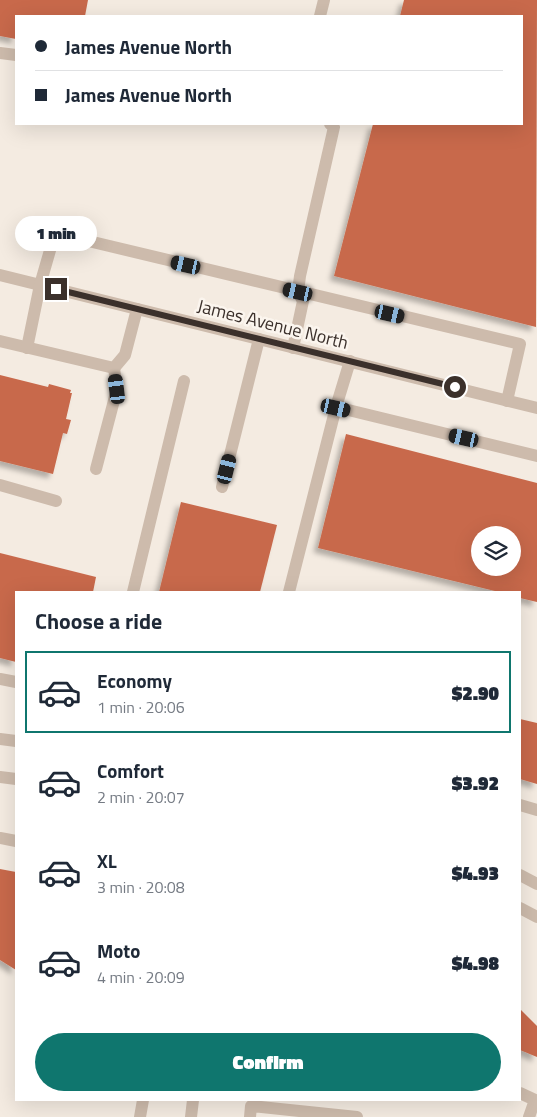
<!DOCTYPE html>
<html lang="en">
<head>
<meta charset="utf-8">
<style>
  :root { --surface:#fff; --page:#f2f2f3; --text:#1f2937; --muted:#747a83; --line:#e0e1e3; --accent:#0f766e }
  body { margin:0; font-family:"Titillium Web",sans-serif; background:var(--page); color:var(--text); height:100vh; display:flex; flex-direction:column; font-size:19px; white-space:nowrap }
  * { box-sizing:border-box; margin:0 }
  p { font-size:16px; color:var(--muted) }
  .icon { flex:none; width:28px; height:28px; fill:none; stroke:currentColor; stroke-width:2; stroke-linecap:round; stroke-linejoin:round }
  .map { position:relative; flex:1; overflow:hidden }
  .side { position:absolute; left:15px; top:591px; width:506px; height:510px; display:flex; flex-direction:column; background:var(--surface); border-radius:0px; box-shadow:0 5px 20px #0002 }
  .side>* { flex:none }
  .top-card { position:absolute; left:15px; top:15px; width:508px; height:110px; border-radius:0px; box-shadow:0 5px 20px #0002; display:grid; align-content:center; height:110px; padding:0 20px; background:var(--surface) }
  .tools { position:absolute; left:471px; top:526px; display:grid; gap:10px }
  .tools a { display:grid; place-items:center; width:50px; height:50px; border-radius:50%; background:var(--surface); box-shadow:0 5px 20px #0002; font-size:25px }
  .end { position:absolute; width:22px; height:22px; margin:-11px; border:6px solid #3b302b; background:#fff; box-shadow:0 0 0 2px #fff }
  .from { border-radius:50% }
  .bubble { position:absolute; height:35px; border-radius:18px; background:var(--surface); box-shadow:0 5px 20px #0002; font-size:16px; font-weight:800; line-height:35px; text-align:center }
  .car { position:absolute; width:15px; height:30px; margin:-15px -8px; border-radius:6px; box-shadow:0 0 4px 1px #0007; background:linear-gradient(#222 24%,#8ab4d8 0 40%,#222 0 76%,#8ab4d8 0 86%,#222 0) }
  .top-card b { display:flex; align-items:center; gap:18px; height:48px; font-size:19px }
  .top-card b+b { border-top:1px solid var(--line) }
  .top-card i { width:12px; height:12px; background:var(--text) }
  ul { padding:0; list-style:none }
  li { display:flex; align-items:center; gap:15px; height:82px; margin:0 10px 8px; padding:0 10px; border:2px solid transparent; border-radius:0px }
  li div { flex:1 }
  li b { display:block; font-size:19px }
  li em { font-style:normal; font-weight:800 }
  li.selected { border-color:var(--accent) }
  li>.icon { width:45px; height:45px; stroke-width:1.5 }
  h2 { padding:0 20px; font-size:22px; line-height:60px }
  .action { display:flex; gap:10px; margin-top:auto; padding:10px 20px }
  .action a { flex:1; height:58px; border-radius:30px; background:var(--accent); color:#fff; font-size:20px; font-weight:800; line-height:58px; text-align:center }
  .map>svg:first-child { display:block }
  .building { fill:#c8694b; fill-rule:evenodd; filter:url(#shadow) }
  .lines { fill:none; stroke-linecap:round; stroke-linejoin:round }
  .minor { stroke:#cdbbac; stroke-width:12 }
  .route { stroke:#3b302b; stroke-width:6 }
  .labels { text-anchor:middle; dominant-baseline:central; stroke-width:5; stroke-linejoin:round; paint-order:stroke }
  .street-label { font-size:18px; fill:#3b302b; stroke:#fbf5ee }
</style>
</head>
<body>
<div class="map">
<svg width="537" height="1117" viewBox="0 0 537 1117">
  <defs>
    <filter id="shadow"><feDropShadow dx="-4.5" dy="4.5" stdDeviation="2.5" flood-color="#0004"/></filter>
  </defs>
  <rect width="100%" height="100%" fill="#f4ebe1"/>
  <!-- building -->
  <g class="building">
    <polygon points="0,0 88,0 85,16 16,16 16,39 0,36"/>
    <polygon points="404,0 537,0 536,327 334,276 373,124 521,124 521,16 400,16"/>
    <polygon points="0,375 48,387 49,384 71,390 70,393 72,393 66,419 71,420 67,434 63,433 53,474 0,461"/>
    <path d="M346,434L537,483V602L520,598V592H499L318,548ZM480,535H512V568H480Z"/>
    <polygon points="181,502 277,525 260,592 159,592"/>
    <polygon points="0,553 96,577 93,592 16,592 16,662 0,658"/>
    <polygon points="520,719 537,723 537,784 520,779"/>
    <polygon points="0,869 16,872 16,970 0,960"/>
    <polygon points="520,1009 537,1026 537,1057 520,1050"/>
  </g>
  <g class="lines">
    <!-- minor -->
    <g class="minor">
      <polyline points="320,16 324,0"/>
      <polyline points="0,53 16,55"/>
      <polyline points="0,275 537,408"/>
      <polyline points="0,341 114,368 125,355 137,309"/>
      <polyline points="27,348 40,285 55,233 520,344 507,401"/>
      <polyline points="293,348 303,301 298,292 300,276 334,127 330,124"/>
      <polyline points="350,361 336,407 537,456"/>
      <polyline points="96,469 117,389 114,368"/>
      <polyline points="0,485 56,501"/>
      <polyline points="222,487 259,339"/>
      <polyline points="133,592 184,381"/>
      <polyline points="289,592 336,407"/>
      <polyline points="0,679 16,682"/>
      <polyline points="0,739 16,741"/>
      <polyline points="0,777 16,779"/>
      <polyline points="520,805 537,810"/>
      <polyline points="0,838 16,841"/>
      <polyline points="520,875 537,884"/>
      <polyline points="520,908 537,917"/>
      <polyline points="520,1093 535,1100 529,1117"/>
      <polyline points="140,1117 143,1100"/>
      <polyline points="191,1117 193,1100"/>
      <polyline points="250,1117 251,1106 357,1117"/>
    </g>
  </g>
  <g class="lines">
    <!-- route -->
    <polyline class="route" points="56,289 455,387"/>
  </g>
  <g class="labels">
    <!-- street labels -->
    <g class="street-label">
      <text transform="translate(273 324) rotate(14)">James Avenue North</text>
    </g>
  </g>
</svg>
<div class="tools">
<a><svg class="icon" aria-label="layers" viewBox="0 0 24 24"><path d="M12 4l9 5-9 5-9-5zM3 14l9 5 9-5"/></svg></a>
</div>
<i class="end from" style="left:455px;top:387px"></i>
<i class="end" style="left:56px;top:289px"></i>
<div class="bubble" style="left:15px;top:216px;width:82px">1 min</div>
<i class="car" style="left:186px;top:265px;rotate:283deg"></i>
<i class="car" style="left:298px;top:292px;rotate:283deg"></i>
<i class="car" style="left:390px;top:314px;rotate:103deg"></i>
<i class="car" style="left:117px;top:389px;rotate:353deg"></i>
<i class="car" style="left:336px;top:408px;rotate:103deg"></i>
<i class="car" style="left:464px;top:438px;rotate:283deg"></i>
<i class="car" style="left:227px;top:469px;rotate:14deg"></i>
<div class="top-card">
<b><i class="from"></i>James Avenue North</b>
<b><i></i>James Avenue North</b>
</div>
<section class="side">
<h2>Choose a ride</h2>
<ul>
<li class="selected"><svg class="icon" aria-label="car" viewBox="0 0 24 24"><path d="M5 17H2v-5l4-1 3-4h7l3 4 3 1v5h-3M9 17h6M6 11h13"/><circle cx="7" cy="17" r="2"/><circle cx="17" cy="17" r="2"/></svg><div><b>Economy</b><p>1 min · 20:06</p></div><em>$2.90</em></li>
<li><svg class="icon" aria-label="car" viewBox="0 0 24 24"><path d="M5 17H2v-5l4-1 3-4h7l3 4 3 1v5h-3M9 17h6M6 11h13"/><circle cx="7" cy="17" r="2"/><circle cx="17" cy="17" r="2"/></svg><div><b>Comfort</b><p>2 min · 20:07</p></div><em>$3.92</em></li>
<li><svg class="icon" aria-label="car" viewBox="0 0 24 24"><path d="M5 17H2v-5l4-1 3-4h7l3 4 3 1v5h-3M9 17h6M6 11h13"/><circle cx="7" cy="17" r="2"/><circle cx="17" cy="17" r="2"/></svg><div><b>XL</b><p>3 min · 20:08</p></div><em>$4.93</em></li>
<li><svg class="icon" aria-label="car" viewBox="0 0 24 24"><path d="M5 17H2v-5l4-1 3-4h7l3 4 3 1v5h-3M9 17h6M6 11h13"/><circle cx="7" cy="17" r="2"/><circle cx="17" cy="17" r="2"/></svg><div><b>Moto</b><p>4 min · 20:09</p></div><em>$4.98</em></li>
</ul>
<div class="action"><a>Confirm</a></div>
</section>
</div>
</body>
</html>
